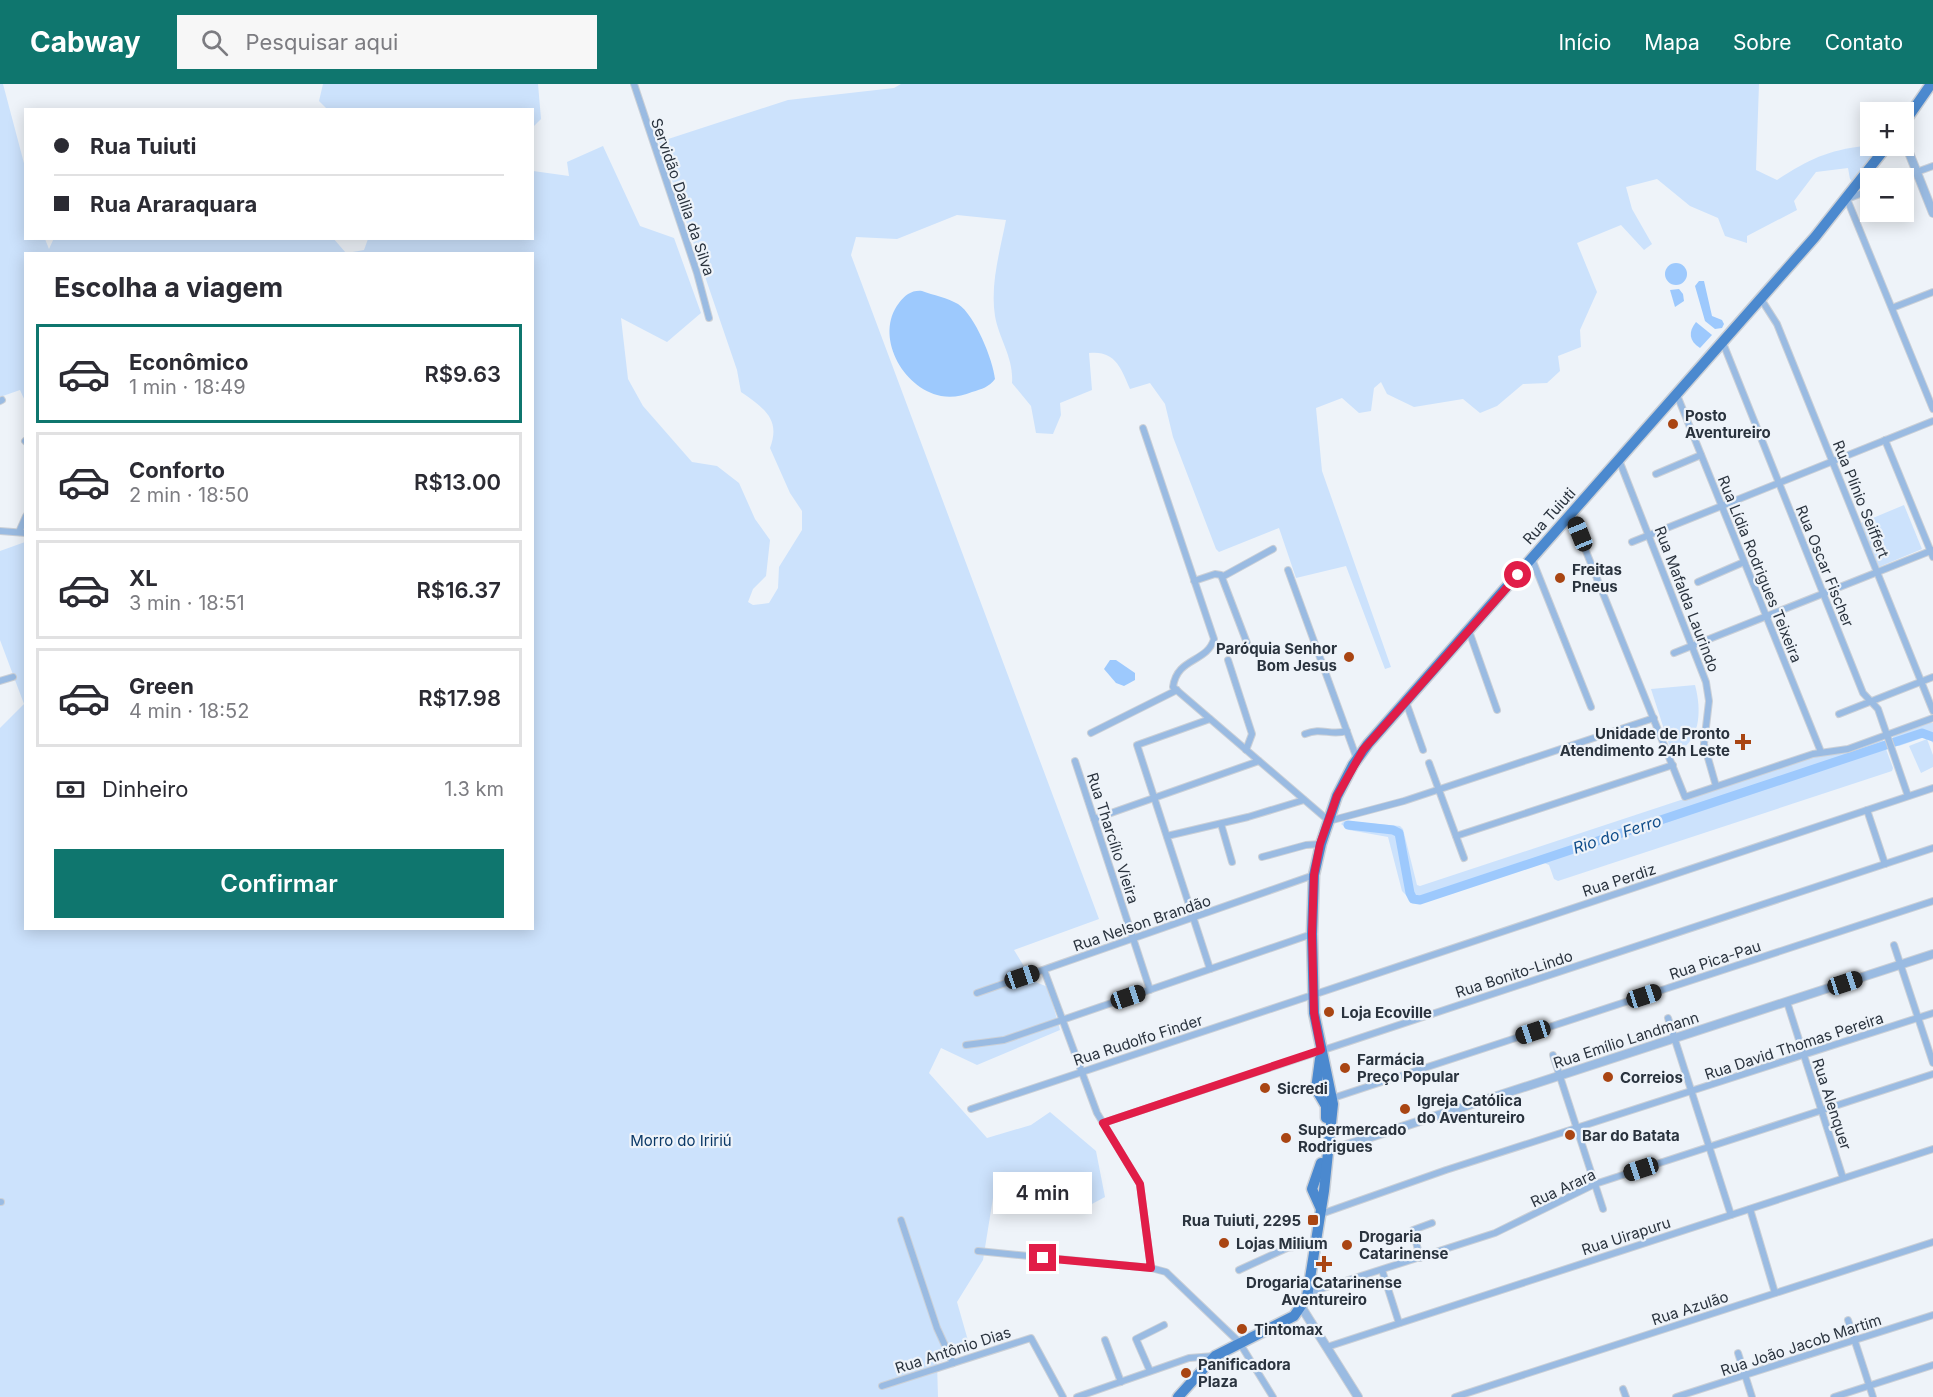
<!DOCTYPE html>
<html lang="pt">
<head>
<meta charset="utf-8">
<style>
  :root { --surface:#fff; --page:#f7f7f7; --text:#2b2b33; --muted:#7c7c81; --line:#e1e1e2; --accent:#0f766e }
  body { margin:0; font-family:Inter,sans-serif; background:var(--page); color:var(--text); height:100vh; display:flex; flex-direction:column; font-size:22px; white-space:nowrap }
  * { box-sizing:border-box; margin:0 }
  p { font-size:20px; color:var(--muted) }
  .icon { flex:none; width:33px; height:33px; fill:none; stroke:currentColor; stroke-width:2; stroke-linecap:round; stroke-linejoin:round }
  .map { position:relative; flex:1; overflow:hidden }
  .drawer { position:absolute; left:24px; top:168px; width:510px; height:678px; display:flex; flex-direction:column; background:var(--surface); border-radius:0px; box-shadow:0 3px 15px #0003 }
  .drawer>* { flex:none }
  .top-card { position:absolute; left:24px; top:24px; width:510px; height:132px; border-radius:0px; box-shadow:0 3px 15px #0003; display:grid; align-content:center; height:132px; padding:0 30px; background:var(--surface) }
  .tools { position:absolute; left:1860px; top:18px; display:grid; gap:12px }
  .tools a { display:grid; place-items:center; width:54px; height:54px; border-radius:0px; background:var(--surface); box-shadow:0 3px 15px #0003; font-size:30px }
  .end { position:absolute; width:27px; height:27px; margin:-14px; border:8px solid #e11d48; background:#fff; box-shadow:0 0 0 3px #fff }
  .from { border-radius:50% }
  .bubble { position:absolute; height:42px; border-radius:0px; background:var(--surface); box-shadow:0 3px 15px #0003; font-size:20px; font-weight:600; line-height:42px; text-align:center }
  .car { position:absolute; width:18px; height:36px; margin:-18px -9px; border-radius:8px; box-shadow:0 0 4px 2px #0007; background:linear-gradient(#222 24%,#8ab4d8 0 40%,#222 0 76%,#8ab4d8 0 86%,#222 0) }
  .top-card b { display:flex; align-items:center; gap:21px; height:57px; font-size:22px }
  .top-card b+b { border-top:2px solid var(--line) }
  .top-card i { width:15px; height:15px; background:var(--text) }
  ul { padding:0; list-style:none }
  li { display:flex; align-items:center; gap:18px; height:99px; margin:0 12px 9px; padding:0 18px; border:3px solid var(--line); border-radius:0px }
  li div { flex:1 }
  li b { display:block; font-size:22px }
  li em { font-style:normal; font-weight:600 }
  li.selected { border-color:var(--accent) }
  li>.icon { width:54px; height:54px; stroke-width:1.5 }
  h2 { padding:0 30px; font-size:27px; line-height:72px }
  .pay { display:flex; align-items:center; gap:15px; height:66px; padding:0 30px; font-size:22px }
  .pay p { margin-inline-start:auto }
  .primary-button { display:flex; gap:12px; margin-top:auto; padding:12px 30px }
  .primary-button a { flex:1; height:69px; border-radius:0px; background:var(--accent); color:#fff; font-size:24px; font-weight:600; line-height:69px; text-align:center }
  header { display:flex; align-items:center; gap:36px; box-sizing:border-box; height:84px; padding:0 30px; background:var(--accent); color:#fff }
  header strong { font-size:28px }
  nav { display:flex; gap:33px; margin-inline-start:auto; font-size:21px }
  .search { width:420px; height:54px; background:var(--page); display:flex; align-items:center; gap:15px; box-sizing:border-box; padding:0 21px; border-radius:0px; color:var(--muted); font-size:22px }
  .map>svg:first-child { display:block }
  .green { fill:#cce2fc }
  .water { fill:#9dc9fd }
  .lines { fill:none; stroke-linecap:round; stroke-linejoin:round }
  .river { stroke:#9dc9fd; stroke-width:9 }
  .minor-casing { stroke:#cbd0d7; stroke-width:8 }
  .tertiary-casing { stroke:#cbd0d7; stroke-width:10 }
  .primary-casing { stroke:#cbd0d7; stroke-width:13 }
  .minor { stroke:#9abbe2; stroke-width:6 }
  .tertiary { stroke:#9abbe2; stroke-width:8 }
  .primary { stroke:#4b89cf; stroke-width:10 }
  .route { stroke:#e11d48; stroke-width:8 }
  .poi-dot { fill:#a94513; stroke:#eef3f9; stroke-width:2 }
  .labels { text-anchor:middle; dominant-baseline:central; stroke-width:4.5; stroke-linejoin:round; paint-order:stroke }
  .street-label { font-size:15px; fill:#2a333e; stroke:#eef3f9 }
  .poi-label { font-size:15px; font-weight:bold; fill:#2a333e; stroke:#eef3f9; text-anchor:start }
  .park-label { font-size:15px; fill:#0a3866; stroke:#eef3f9 }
  .water-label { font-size:16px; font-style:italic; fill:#104d8a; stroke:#eef3f9 }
</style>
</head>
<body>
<header>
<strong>Cabway</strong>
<div class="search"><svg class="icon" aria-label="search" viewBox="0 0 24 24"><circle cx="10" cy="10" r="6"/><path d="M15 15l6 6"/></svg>Pesquisar aqui</div>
<nav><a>Início</a><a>Mapa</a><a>Sobre</a><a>Contato</a></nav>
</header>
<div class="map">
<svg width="1933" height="1313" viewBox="0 0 1933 1313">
  <rect width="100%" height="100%" fill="#eef3f9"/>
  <!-- green -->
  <g class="green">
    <polygon points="0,0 3,0 25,83 26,154 45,155 49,165 54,154 333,154 346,169 26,170 25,317 20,306 0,313"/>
    <polygon points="323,0 538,0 541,35 533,43 532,26 327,25 319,17"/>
    <path d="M901,0H1759L1756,86L1777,96C1808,76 1827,66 1865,62L1870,65L1871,72L1854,99L1850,95L1848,84L1816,88L1794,117L1797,126L1747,152V159L1725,152L1718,134L1690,122L1657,95L1626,103L1632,125L1652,160L1644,166L1621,141L1577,159L1597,208L1580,246L1581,263L1558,272L1560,287L1547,299L1523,300L1497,322L1480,329L1463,315L1414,323L1387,310L1381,298L1374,304L1371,327L1359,329L1342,314L1316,324L1322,387L1391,583L1385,585L1346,482L1296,494L1279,444L1219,468L1216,465L1173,353L1165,320L1150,299L1130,305C1121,284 1115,266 1089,269L1092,306L1060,319L1061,331L1053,350L1036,349L1031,322L1012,299C1014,274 999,255 995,232C990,200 1000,167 1006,136L957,131L897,155L856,153L851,171L1099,835L1014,866L1033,897L1048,903L1060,946L977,981L941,964L929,989L987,1054L1031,1041L1050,1028L1096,1067L1105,1113L1077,1128L1024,1120L1018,1099L993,1114L983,1176L957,1218L971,1267L937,1279L938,1313H0V644L24,620L0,556V467L25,458L26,844H532V170L347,169L364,166L368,155L532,154L533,87L569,92L567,78L603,62L640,142L674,154L701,229L667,258L621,234L628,295L643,322L692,378L717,382L739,399L755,435L770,456L766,492L753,505L748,518L753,521L769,519L778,504L779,483L802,446V427L790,409L770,364C781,335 764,324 741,308L737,286L659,58L788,16L894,4Z"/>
    <polygon points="1904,421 1922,465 1879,483 1861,439"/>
    <path d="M1695,601C1702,627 1701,660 1672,670L1651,605Z"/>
    <polygon points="1926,639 1933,639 1933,659 1928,652 1899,662 1892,658 1892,654 1896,651"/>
    <polygon points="1882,654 1893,684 1892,687 1558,797 1554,795 1549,781 1542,778 1414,819 1402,807 1388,753 1349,746 1341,740 1344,737 1400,742 1403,745 1417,801 1420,802 1814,672 1843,669"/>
    <polygon points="1927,655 1933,671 1933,683 1921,689 1909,662"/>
  </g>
  <!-- water -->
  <g class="water">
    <circle cx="1676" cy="190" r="11"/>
    <polygon points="1699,197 1704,197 1712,232 1722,236 1724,240 1722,244 1715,245 1705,237 1695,202"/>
    <polygon points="1679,205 1683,210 1684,217 1675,223 1670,206"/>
    <path d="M922,207C933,211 948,214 958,220C975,231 993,276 995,295C989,303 982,305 972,308C962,312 952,314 941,312C902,304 874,251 899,219C905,211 912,206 922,207Z"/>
    <path d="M1696,238L1712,251L1700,264C1689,257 1688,248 1696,238Z"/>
    <polygon points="1110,576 1116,576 1135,589 1135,596 1124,602 1116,599 1104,585"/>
  </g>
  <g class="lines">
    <!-- river -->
    <polyline class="river" points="1348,741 1393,746 1399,749 1410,809 1413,815 1420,816 1922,649 1933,653"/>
    <defs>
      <g id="minor">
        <polyline points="634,0 697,189 709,234"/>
        <polyline points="1900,94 1933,82"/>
        <polyline points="1870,106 1847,115 1933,325"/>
        <polyline points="1761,215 1777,240 1933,627"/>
        <polyline points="1892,224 1933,208"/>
        <polyline points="1723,259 1863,609 1878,625 1908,712"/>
        <polyline points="1677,311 1821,668"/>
        <polyline points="0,317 2,316"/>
        <path d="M1143,344L1214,555C1207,579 1177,573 1173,603L1329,737L1404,717L1654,634"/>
        <polyline points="1885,356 1933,473"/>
        <polyline points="25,357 26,358"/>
        <polyline points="1619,376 1706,598 1709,617 1704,660 1716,702"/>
        <polyline points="1656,390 1701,371"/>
        <polyline points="1571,430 1685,713 1813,670 1848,665 1933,634"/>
        <polyline points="0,447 26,449"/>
        <polyline points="19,448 26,432"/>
        <polyline points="1632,458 1933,337"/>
        <polyline points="1532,475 1591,623"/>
        <polyline points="1288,486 1357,675"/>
        <polyline points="1222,493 1273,465"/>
        <polyline points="1194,497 1215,490 1221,491 1247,559"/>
        <polyline points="1698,498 1744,478"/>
        <polyline points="1469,547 1497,626"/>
        <polyline points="1674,569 1933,466"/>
        <polyline points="1228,576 1252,650 1246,666"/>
        <polyline points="0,597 13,593"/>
        <polyline points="1406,618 1423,666"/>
        <polyline points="1839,630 1933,593"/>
        <polyline points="1091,649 1177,606"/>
        <path d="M1305,650C1322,643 1330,652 1347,647"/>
        <polyline points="1075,677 1150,906"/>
        <polyline points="1429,679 1464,774"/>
        <polyline points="1867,726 1885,780"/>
        <polyline points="1094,735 1259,677"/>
        <polyline points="1221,740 1232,778"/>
        <polyline points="1167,752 1248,733 1304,716"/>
        <polyline points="1456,752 1673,681"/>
        <polyline points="1262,773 1306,761 1321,760"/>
        <polyline points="1894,861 1933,979"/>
        <polyline points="1210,885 1137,661 1210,635"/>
        <polyline points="1044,886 1097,1029 1140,1100 1151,1184"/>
        <polyline points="977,909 1314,791"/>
        <polyline points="1787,918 1843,1094"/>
        <polyline points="1668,934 1731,1131"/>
        <polyline points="966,961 1004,956 1312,850"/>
        <polyline points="1553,971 1603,1125"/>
        <polyline points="1333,1014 1933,817"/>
        <polyline points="971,1025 1933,704"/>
        <polyline points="1103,1039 1933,764"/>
        <polyline points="0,1118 1,1118"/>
        <polyline points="1750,1125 1775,1209"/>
        <polyline points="1321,1130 1446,1086 1933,929"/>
        <polyline points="901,1136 937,1244 953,1279"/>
        <polyline points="978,1167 1151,1184 1166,1188 1239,1258 1273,1313"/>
        <polyline points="1420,1174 1413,1146 1432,1139"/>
        <polyline points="1239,1186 1287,1164 1315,1160"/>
        <polyline points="1382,1186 1399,1239"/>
        <polyline points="1308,1209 1495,1149 1595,1100 1933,990"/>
        <polyline points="1848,1236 1873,1313"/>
        <polyline points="1105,1256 1121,1298"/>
        <polyline points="1327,1263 1933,1065"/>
        <polyline points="1738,1269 1752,1313"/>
        <polyline points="1150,1287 1136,1255 1164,1241"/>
        <polyline points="882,1302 1031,1254 1063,1313"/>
        <polyline points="1623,1305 1626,1313"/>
        <polyline points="1077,1313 1189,1274 1214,1272"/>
        <polyline points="1455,1313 1933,1158"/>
        <polyline points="1676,1313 1933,1231"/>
        <polyline points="1834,1313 1933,1281"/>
      </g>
      <g id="tertiary">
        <polyline points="1904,56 1933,129"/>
        <polyline points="1328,1067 1933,870"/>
        <polyline points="1302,1224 1358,1313"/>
      </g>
      <g id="primary">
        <polyline points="1904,39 1931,0"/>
        <polyline points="1320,975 1316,1005 1326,1022 1326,1034"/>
        <polyline points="1321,1125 1312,1105 1321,1079"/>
        <polyline points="1178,1313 1215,1272 1294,1232 1307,1213 1324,1107 1333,1020 1314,929 1312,850 1314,791 1321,760 1337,712 1353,681 1368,660 1815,153 1887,62"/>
      </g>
    </defs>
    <!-- minor casing -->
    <use href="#minor" class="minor-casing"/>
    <!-- tertiary casing -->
    <use href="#tertiary" class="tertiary-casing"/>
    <!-- primary casing -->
    <use href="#primary" class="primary-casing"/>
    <!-- minor -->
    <use href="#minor" class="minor"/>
    <!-- tertiary -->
    <use href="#tertiary" class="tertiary"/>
    <!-- primary -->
    <use href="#primary" class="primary"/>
  </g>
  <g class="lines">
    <!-- route -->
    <polyline class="route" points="1043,1174 1151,1184 1140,1100 1103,1039 1321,966 1314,929 1312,850 1314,791 1320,760 1337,712 1363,666 1518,491"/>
  </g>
  <!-- markers -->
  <g class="poi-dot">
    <circle cx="1673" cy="340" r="6"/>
    <circle cx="1560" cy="494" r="6"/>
    <circle cx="1349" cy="573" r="6"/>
    <path d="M1740 649h6v6h6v6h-6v6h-6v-6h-6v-6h6z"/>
    <circle cx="1329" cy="928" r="6"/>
    <circle cx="1345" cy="984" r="6"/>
    <circle cx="1608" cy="993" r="6"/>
    <circle cx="1265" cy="1004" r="6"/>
    <circle cx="1405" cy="1025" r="6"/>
    <circle cx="1570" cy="1051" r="6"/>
    <circle cx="1286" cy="1054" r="6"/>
    <rect x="1307" y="1130" width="12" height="12" rx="3"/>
    <circle cx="1224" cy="1159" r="6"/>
    <circle cx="1347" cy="1161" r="6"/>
    <path d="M1321 1171h6v6h6v6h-6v6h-6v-6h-6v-6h6z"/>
    <circle cx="1242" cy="1245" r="6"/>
    <circle cx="1186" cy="1289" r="6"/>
  </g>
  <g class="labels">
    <!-- street labels -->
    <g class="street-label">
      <text transform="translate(683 113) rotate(71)">Servidão Dalila da Silva</text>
      <text transform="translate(1861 415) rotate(68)">Rua Plínio Seiffert</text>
      <text transform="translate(1549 432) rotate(-48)">Rua Tuiuti</text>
      <text transform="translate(1825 482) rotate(68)">Rua Oscar Fischer</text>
      <text transform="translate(1760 485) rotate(68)">Rua Lídia Rodrigues Teixeira</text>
      <text transform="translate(1687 515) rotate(69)">Rua Mafalda Laurindo</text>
      <text transform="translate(1113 754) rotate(72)">Rua Tharcílio Vieira</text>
      <text transform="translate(1619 796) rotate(-18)">Rua Perdiz</text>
      <text transform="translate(1142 839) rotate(-19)">Rua Nelson Brandão</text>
      <text transform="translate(1715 876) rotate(-18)">Rua Pica-Pau</text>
      <text transform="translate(1514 890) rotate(-18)">Rua Bonito-Lindo</text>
      <text transform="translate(1138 956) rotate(-18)">Rua Rudolfo Finder</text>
      <text transform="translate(1626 956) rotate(-18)">Rua Emílio Landmann</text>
      <text transform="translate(1794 962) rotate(-18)">Rua David Thomas Pereira</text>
      <text transform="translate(1832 1020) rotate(72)">Rua Alenquer</text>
      <text transform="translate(1563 1104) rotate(-25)">Rua Arara</text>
      <text transform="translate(1626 1152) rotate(-18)">Rua Uirapuru</text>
      <text transform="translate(1690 1224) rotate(-18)">Rua Azulão</text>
      <text transform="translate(1801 1261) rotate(-18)">Rua João Jacob Martim</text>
      <text transform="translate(953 1266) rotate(-18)">Rua Antônio Dias</text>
    </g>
    <!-- poi labels -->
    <g class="poi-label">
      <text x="1685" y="331">Posto<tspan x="1685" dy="17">Aventureiro</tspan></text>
      <text x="1572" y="485">Freitas<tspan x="1572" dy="17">Pneus</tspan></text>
      <text x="1337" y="564" text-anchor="end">Paróquia Senhor<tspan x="1337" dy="17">Bom Jesus</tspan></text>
      <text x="1730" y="649" text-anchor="end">Unidade de Pronto<tspan x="1730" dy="17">Atendimento 24h Leste</tspan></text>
      <text x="1341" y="928">Loja Ecoville</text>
      <text x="1357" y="975">Farmácia<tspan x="1357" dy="17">Preço Popular</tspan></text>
      <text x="1620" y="993">Correios</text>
      <text x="1277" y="1004">Sicredi</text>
      <text x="1417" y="1016">Igreja Católica<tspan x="1417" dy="17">do Aventureiro</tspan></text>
      <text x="1298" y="1045">Supermercado<tspan x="1298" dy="17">Rodrigues</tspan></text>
      <text x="1582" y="1051">Bar do Batata</text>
      <text x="1301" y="1136" text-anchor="end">Rua Tuiuti, 2295</text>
      <text x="1359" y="1152">Drogaria<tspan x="1359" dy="17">Catarinense</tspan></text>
      <text x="1236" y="1159">Lojas Milium</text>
      <text x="1324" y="1198" text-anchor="middle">Drogaria Catarinense<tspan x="1324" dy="17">Aventureiro</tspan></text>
      <text x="1254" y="1245">Tintomax</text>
      <text x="1198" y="1280">Panificadora<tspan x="1198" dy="17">Plaza</tspan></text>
    </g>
    <!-- park labels -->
    <g class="park-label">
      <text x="681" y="1056">Morro do Iririú</text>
    </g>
    <!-- water labels -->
    <g class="water-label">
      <text transform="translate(1617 750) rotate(-18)">Rio do Ferro</text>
    </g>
  </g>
</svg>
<div class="tools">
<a>+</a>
<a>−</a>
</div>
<i class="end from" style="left:1518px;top:491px"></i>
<i class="end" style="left:1043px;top:1174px"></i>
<div class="bubble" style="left:993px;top:1088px;width:99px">4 min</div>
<i class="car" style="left:1580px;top:450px;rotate:338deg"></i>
<i class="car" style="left:1022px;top:893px;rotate:71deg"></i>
<i class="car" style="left:1845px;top:899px;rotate:72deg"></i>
<i class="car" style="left:1644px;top:912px;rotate:72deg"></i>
<i class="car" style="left:1128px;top:913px;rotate:71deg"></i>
<i class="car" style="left:1533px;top:948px;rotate:252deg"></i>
<i class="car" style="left:1641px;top:1085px;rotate:252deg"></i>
<div class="top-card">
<b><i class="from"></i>Rua Tuiuti</b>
<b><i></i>Rua Araraquara</b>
</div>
<section class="drawer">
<h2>Escolha a viagem</h2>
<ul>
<li class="selected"><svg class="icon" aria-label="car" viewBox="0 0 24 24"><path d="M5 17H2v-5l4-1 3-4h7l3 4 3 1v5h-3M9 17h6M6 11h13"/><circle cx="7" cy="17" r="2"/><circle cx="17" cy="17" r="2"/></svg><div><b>Econômico</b><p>1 min · 18:49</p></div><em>R$9.63</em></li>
<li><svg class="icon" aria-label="car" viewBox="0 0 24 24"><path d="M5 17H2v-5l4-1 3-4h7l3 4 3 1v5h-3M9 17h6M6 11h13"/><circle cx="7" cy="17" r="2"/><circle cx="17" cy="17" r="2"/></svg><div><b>Conforto</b><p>2 min · 18:50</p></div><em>R$13.00</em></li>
<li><svg class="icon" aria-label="car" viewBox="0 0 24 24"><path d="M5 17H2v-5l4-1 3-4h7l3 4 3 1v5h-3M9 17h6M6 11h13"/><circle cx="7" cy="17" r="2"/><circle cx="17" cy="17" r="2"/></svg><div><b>XL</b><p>3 min · 18:51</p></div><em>R$16.37</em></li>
<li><svg class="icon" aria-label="car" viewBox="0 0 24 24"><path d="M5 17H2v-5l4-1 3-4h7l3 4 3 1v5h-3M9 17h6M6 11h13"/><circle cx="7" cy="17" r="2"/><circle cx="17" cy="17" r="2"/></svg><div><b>Green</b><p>4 min · 18:52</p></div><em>R$17.98</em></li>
</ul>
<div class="pay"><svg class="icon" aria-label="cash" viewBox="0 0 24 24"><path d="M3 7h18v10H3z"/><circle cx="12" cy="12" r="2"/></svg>Dinheiro<p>1.3 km</p></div>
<div class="primary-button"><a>Confirmar</a></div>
</section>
</div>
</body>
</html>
